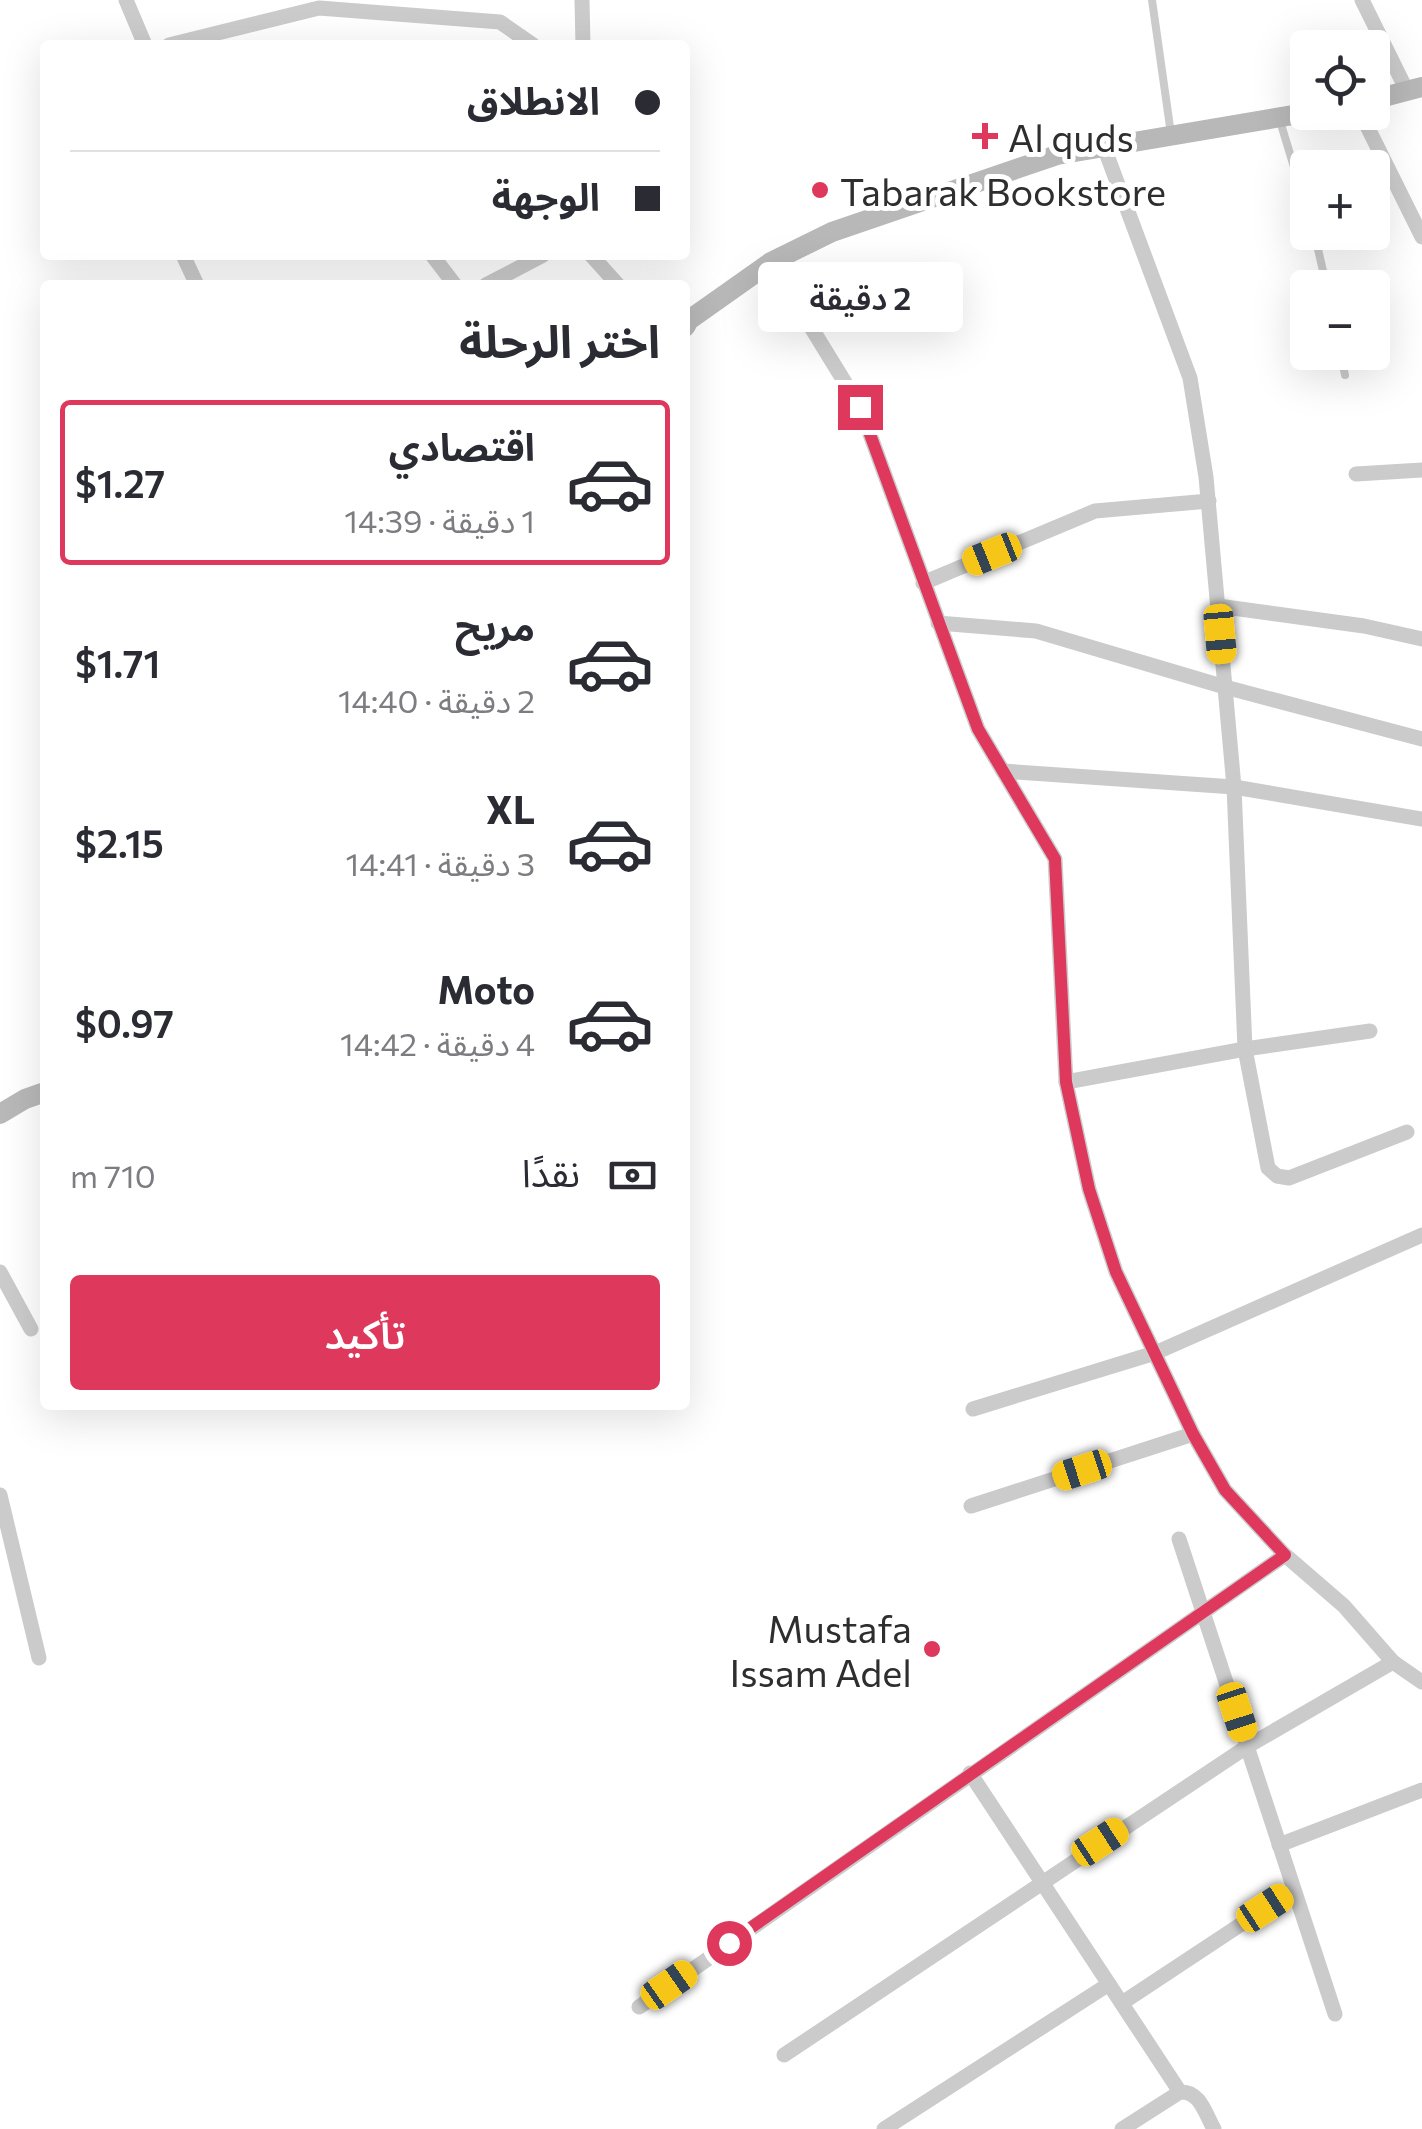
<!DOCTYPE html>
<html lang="ar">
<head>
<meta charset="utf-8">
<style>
  :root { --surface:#fff; --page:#f7f7f7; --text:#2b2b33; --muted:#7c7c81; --line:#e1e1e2; --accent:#de385c }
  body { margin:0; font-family:Commissioner,"Noto Sans Arabic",sans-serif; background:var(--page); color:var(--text); direction:rtl; height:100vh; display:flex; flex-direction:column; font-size:38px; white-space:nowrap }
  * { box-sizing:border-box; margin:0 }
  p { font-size:32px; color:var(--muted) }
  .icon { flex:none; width:55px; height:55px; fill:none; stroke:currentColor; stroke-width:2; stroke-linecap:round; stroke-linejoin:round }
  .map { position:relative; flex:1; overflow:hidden; direction:ltr }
  .sheet { position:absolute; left:40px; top:280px; width:650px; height:1130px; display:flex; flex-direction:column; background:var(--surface); border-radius:10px; box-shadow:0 10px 40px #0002; direction:rtl }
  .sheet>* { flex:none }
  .guide { position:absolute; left:40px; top:40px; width:650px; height:220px; border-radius:10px; box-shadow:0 10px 40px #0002; direction:rtl; display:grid; align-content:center; height:220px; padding:0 30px; background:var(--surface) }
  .tools { position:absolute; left:1290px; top:30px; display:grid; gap:20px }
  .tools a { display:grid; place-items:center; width:100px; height:100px; border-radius:10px; background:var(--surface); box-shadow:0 10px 40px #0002; font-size:50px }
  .end { position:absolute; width:45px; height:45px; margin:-22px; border:12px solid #de385c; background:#fff; box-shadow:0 0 0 5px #fff }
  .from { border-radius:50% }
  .bubble { position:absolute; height:70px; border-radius:10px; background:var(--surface); box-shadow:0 10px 40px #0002; font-size:32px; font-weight:600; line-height:70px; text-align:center; direction:rtl }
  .car { position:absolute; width:30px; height:60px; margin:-30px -15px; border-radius:12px; box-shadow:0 0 8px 2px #0007; background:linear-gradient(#f5c518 24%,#345 0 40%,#f5c518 0 76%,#345 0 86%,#f5c518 0) }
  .guide b { display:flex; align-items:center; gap:35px; height:95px; font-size:38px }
  .guide b+b { border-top:2px solid var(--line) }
  .guide i { width:25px; height:25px; background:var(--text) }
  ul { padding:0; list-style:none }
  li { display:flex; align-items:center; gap:30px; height:165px; margin:0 20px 15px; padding:0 10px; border:5px solid transparent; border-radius:10px }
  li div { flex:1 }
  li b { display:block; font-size:38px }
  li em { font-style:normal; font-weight:600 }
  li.current { border-color:var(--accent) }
  li>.icon { width:90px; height:90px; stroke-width:1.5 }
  h2 { padding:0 30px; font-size:45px; line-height:120px }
  .pay { display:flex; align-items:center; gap:25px; height:110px; padding:0 30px; font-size:38px }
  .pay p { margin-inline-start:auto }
  .primary-button { display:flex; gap:20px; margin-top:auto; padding:20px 30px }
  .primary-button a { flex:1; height:115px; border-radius:10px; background:var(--accent); color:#fff; font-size:40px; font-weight:600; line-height:115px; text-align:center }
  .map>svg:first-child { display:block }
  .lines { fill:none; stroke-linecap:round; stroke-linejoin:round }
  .lane { stroke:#cbcbcb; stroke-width:8 }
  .street { stroke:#cbcbcb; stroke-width:15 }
  .secondary { stroke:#b8b8b8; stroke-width:20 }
  .route { stroke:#de385c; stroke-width:12 }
  .poi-dot { fill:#de385c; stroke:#fff; stroke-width:4 }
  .labels { text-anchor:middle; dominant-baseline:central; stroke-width:10; stroke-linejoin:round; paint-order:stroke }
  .poi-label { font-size:38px; fill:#2e2e2e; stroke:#fff; text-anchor:start }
</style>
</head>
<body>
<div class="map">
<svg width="1422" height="2129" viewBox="0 0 1422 2129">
  <rect width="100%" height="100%" fill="#fff"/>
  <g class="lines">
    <!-- lane -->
    <g class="lane">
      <polyline points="1152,0 1171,134"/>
      <polyline points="1280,121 1308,213"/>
      <polyline points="1314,232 1327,288"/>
      <polyline points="1340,352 1345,375"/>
    </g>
    <!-- street -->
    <g class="street">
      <polyline points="126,0 145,45"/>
      <polyline points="582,0 583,45"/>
      <polyline points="1362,0 1407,91"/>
      <polyline points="169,45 319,8 500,22 533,45"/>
      <polyline points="1360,112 1422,237"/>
      <polyline points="1104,147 1190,378 1206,477 1234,787 1245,1049 1268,1168 1277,1176 1289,1178 1407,1132"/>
      <polyline points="183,255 197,285"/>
      <polyline points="432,255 455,285"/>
      <polyline points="591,255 618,285"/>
      <polyline points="771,262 860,407 978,729 1055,859 1066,1082 1089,1189 1116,1272 1193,1434 1225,1490 1285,1555 1344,1606 1393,1662 1422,1682"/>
      <polyline points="486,285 543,255"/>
      <polyline points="1356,474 1422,470"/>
      <polyline points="923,583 1095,511 1209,501"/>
      <polyline points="1218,606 1364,626 1422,639"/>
      <polyline points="938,623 1036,631 1225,687 1422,739"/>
      <polyline points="1003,771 1234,787 1422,819"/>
      <polyline points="1066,1082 1245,1049 1370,1031"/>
      <polyline points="0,1272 31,1329"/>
      <polyline points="973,1409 1155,1353 1422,1235"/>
      <polyline points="0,1495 39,1658"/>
      <polyline points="971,1506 1193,1434"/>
      <polyline points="1179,1539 1335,2014"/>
      <polyline points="970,1773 1180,2092"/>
      <polyline points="1279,1845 1422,1790"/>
      <polyline points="1122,2003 1293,1890"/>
      <polyline points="639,2007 1285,1555"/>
      <polyline points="784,2055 1248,1746 1393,1662"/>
      <polyline points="884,2129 1109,1984"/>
      <path d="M1122,2129L1180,2092C1200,2091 1205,2113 1214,2129"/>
    </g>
    <!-- secondary -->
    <g class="secondary">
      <polyline points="1372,100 1422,87"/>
      <polyline points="685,327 689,320 771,262 832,232 1057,155 1311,112"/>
      <polyline points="0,1114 25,1099 45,1092"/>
    </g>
  </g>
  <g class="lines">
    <!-- route -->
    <polyline class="route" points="729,1943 1285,1555 1225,1490 1193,1434 1116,1272 1089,1189 1066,1082 1055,859 978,729 860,407"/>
  </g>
  <!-- markers -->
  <g class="poi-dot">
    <path d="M980 121h10v10h10v10h-10v10h-10v-10h-10v-10h10z"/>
    <circle cx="820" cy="190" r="10"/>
    <circle cx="932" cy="1649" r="10"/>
  </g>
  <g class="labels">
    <!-- poi labels -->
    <g class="poi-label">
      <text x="1008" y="136">Al quds</text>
      <text x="840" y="190">Tabarak Bookstore</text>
      <text x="912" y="1627" text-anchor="end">Mustafa<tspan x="912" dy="44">Issam Adel</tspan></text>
    </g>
  </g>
</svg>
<div class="tools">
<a><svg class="icon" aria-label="locate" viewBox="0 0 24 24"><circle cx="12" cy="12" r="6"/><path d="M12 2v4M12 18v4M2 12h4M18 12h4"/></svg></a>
<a>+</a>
<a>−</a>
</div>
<i class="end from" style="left:729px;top:1943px"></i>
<i class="end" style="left:860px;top:407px"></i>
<div class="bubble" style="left:758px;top:262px;width:205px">2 دقيقة</div>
<i class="car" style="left:992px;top:554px;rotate:248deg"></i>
<i class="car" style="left:1220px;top:634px;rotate:175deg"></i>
<i class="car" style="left:1082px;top:1470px;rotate:252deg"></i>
<i class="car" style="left:1237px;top:1712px;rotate:162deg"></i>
<i class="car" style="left:1100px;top:1842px;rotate:57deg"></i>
<i class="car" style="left:1265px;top:1908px;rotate:57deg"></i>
<i class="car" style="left:669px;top:1985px;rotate:55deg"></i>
<div class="guide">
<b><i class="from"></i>الانطلاق</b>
<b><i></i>الوجهة</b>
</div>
<section class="sheet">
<h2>اختر الرحلة</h2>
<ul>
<li class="current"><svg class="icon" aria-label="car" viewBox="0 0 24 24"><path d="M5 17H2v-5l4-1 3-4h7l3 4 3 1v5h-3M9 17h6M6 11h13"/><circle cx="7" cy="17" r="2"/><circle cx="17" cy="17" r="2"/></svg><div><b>اقتصادي</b><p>1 دقيقة · 14:39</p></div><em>$1.27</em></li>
<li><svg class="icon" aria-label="car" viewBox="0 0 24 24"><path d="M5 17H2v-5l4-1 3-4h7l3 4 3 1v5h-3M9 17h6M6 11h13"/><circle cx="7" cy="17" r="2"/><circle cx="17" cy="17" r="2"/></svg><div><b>مريح</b><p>2 دقيقة · 14:40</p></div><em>$1.71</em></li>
<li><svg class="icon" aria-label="car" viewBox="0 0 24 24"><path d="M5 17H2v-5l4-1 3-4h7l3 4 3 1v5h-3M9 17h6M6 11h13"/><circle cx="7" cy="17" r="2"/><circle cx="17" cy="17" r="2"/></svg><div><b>XL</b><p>3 دقيقة · 14:41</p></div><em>$2.15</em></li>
<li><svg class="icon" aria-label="car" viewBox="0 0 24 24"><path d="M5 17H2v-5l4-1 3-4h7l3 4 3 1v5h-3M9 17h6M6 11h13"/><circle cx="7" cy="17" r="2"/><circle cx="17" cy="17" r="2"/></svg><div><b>Moto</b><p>4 دقيقة · 14:42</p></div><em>$0.97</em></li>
</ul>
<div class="pay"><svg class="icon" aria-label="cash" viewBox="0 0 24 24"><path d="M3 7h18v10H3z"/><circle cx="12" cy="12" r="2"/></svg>نقدًا<p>710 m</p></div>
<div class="primary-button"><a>تأكيد</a></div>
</section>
</div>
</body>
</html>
